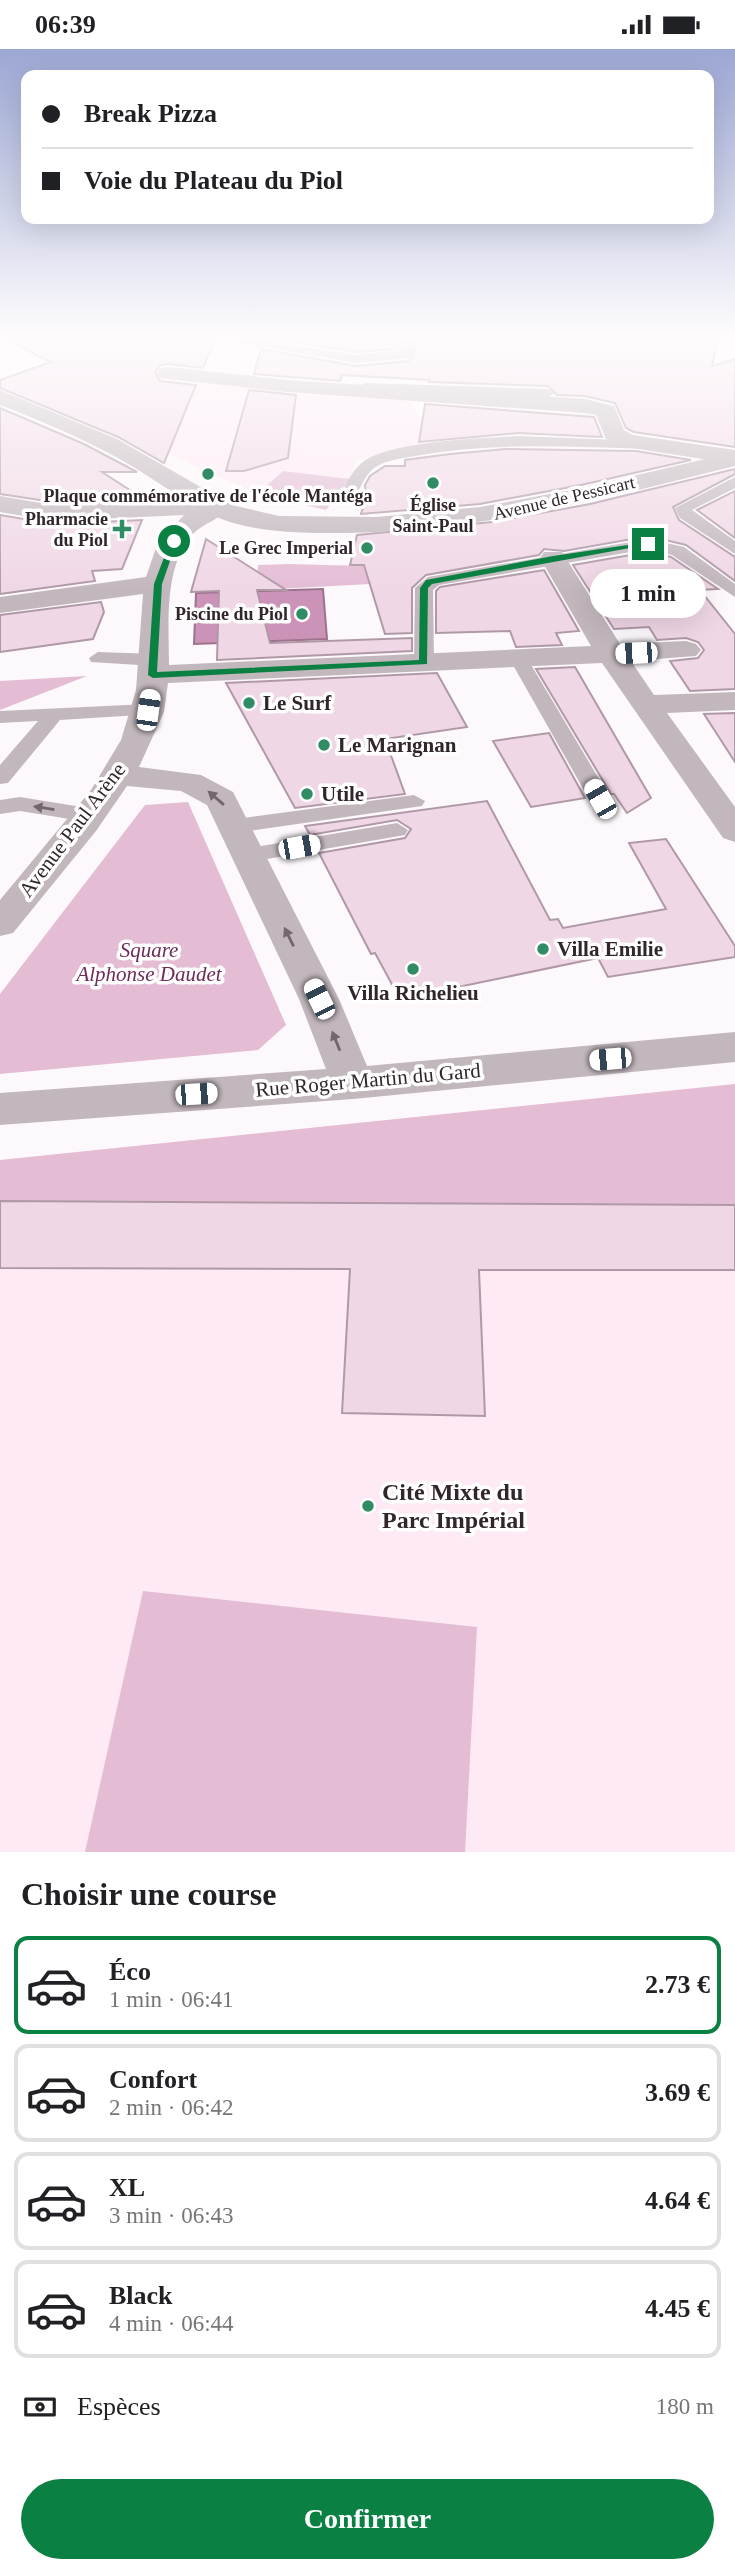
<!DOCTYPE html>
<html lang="fr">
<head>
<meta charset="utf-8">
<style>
  :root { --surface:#fff; --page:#f2f2f2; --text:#202124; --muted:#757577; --line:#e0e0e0; --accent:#0b8043 }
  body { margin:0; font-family:"Times New Roman",serif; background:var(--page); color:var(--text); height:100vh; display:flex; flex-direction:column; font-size:26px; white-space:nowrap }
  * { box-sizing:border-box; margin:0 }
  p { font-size:23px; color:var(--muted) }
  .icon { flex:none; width:38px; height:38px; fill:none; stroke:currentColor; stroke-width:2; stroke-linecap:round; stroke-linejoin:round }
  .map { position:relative; height:1803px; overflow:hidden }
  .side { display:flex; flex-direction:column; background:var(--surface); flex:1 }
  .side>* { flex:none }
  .guide { position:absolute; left:21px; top:21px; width:693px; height:154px; border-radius:14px; box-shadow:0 7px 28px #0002; display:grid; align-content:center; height:154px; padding:0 21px; background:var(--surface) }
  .end { position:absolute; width:32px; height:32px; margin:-16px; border:9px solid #0b8043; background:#fff; box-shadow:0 0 0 4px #fff }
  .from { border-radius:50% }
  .bubble { position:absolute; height:49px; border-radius:24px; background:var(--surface); box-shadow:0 7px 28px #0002; font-size:23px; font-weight:700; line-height:49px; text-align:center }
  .car { position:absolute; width:21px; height:42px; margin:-21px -10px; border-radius:9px; box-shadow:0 0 5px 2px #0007; background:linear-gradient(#fff 24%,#345 0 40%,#fff 0 76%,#345 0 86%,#fff 0) }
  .guide b { display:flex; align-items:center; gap:24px; height:66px; font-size:26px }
  .guide b+b { border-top:2px solid var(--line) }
  .guide i { width:18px; height:18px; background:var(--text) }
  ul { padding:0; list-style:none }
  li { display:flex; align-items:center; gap:21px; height:98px; margin:0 14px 10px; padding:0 7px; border:4px solid var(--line); border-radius:14px }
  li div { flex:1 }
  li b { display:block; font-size:26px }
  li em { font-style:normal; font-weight:700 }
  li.selected { border-color:var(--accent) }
  li>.icon { width:63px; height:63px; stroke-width:1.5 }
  h2 { padding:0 21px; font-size:32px; line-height:84px }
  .pay { display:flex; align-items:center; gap:18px; height:77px; padding:0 21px; font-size:26px }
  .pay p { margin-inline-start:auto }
  .action { display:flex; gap:14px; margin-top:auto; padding:14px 21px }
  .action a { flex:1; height:80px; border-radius:42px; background:var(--accent); color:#fff; font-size:28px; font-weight:700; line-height:80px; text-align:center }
  .status { display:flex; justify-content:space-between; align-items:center; height:49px; padding:0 35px; background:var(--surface); direction:ltr }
  .status svg { height:19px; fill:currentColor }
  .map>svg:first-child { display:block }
  .built { fill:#fdeaf5 }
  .green { fill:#e4bdd5 }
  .water { fill:#cb93b7; stroke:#9c728d; stroke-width:2 }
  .building { fill:#f0d7e6; stroke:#b099a7; stroke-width:2 }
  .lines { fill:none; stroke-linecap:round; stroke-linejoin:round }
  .service { fill:#c2b7bd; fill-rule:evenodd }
  .minor { fill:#c2b7bd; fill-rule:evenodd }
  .tertiary { fill:#c2b7bd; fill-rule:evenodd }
  .oneway { fill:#72676d }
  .route { fill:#0b8043 }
  .poi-dot { fill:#308c64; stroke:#fff; stroke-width:2.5 }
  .labels { text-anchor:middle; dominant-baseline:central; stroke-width:7; stroke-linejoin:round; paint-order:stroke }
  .far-poi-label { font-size:18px; font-weight:bold; fill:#30262c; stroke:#fff; text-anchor:end }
  .far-street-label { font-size:18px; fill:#30262c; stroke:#fff }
  .poi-label { font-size:21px; font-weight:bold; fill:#30262c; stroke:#fff; text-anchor:start }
  .street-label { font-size:21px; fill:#30262c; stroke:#fff }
  .park-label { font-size:21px; font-style:italic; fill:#6e2b5a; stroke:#fff }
  .near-poi-label { font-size:24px; font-weight:bold; fill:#30262c; stroke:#fff; text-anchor:start }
</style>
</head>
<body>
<div class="status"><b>06:39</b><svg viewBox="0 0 49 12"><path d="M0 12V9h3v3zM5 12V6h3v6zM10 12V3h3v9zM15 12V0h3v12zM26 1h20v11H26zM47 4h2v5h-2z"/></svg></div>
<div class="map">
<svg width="735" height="1803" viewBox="0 0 735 1803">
  <rect width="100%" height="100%" fill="#fdf8fb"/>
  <!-- built -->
  <g class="built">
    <polygon points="153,324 285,340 284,345 408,350 419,367 431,375 429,385 419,395 356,411 350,430 283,422 257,445 162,402"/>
    <polygon points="735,1035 735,1803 0,1803 0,1111"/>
  </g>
  <!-- green -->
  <g class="green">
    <polygon points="283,422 350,430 326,461 257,445"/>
    <polygon points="288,515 365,517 371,535 257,541 252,522 258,521 258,516"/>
    <polygon points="87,627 0,661 0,632"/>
    <polygon points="188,753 286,976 258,1001 0,1025 0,945 145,756"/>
    <polygon points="735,1035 735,1156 0,1152 0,1111"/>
    <polygon points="143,1542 477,1578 465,1803 85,1803"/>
  </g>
  <!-- water -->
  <polygon class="water" points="323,540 327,590 194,595 196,544"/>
  <!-- building -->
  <g class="building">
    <polygon points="0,288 205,288 214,292 203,319 168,315 160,316 155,323 160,332 196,336 164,414 118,388 0,339 0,331 51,313"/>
    <polygon points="265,288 401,288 397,300 356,303"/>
    <polygon points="419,288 718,288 712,317 735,310 735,398 634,383 626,379 615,354 585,347 557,346 548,337 429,333 430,331 342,326 340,332 254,325 261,300 356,317 409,312"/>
    <polygon points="249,341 296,346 288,409 244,422 226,422"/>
    <polygon points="425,355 594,368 602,388 518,384 419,393"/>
    <polygon points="0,359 84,395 137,423 102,423 142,449 53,453 0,445"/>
    <polygon points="506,400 636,402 691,411 581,436 480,455 361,465 366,448 365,436 370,427 385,417 405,417 405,411 450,405"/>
    <polygon points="735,420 735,425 673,458 679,471 735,508 735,532 686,496 649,487 564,502 544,500 539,506 426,526 412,539 412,584 385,585 364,516 350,516 357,486 492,473 590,455"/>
    <polygon points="735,442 735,489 697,461"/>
    <polygon points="0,466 53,475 142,471 122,520 92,522 95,532 0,545"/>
    <polygon points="206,490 286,541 257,541 270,594 412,589 412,602 217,611 219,542 191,543"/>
    <polygon points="648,503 671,508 718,540 700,541 735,585 735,640 690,642 670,612 698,609 704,601 698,593 686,589 657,591 649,578 614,580 573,516"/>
    <polygon points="544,521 579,582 556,584 562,596 516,598 510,582 436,584 436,542 440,538"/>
    <polygon points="101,553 104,563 93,590 0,603 0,566"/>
    <polygon points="575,618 651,749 627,764 614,745 611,745 536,620"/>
    <polygon points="437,624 467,678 385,690 405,745 295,759 226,634"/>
    <polygon points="735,664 735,713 704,665"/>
    <polygon points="549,684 585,749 531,758 493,692"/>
    <polygon points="487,752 550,871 558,870 563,879 666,860 629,794 666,790 735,897 735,908 608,928 598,909 400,950 375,904 371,905 319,804 405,789 411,780 397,771 310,786 305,777"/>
    <polygon points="0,1152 735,1156 735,1221 479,1221 485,1367 342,1364 350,1220 0,1219"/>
  </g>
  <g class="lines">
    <!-- service -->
    <g class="service">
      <polygon points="207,288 241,288 356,306 399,302 404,288 417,288 409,309 356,314"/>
      <polygon points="365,334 548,340 555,344 548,348 360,341 358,338"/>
      <path d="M518,387L648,392L655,396L648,400C571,398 497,393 421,406C406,409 387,410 374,419C364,427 361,439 354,450L348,452L340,447C347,434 352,421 364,412C393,392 482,389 518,387Z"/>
      <polygon points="735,428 735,439 692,461 735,492 735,505 680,469 675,459"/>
      <polygon points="648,490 684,498 735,535 735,548 672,506 648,500 439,536 433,541 434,613 424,619 414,613 415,539 428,528"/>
      <polygon points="98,603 155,605 164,611 155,617 91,613 89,609"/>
      <polygon points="518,603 527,609 611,750 608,755 592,755 589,750 509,609"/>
      <polygon points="148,655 155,657 158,661 155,665 60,671 8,734 0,735 0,716 38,672 0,674 0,662"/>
      <polygon points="414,746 425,752 422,757 235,784 224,777 235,770"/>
      <polygon points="20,748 88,759 99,766 88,773 20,762 0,765 0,751"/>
      <polygon points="397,774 408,781 405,786 250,813 242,811 239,806 242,801 250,799"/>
    </g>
    <!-- minor -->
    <g class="minor">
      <polygon points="168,318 287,331 585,350 614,357 624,381 633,386 735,401 735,415 619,397 606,390 596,366 585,364 287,343 160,329 157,324 160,319"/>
      <path d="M0,447L53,456L154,451L224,454L228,459C220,471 203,474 193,485C163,518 169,575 169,616L591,597L540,509L544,503H562L620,595L686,592L696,595L701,601L696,607L631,612L654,646L735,643V661L667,664L735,758V793L723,789L602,614L168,634L164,663L139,718L201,726L233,743L339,950L367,1017L735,983V1013L353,1050L0,1076V1044L326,1020L299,950L207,756L181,742L127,737L96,782L13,884L0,887V851L91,741L121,691L136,641L143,545L0,564V548L146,528L157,496L184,466L53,472L0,463Z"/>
    </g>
    <!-- tertiary -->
    <path class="tertiary" d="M0,341L117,390L232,456L279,467L377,468L480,458L582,439L735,403V417C606,449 477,483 343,484C303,484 264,484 227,472C193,460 165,437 135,419C92,393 46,374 0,356Z"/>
  </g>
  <!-- one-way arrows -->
  <defs><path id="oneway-solid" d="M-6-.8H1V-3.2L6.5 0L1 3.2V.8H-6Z" transform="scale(1.75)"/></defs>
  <g class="oneway">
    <use href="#oneway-solid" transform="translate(216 749) rotate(-139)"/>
    <use href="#oneway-solid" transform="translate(44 759) rotate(-171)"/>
    <use href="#oneway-solid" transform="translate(289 888) rotate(-116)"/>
    <use href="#oneway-solid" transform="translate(336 992) rotate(-112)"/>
  </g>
  <!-- sky -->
  <linearGradient id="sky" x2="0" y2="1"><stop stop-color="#9ca7d4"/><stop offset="0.53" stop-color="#fefcfd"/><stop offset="1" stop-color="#fefcfd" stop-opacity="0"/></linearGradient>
  <rect width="735" height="541" fill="url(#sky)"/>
  <!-- route -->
  <polygon class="route" points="171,490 177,492 162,535 157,623 419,611 420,539 426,531 553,507 648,493 652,495 432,535 428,539 427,615 153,629 148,626 154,535"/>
  <!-- markers -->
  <g class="poi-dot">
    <circle cx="208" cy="425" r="7"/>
    <circle cx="433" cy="434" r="7"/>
    <path d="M118.5 469.5h7v7h7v7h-7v7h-7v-7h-7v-7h7z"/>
    <circle cx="367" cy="499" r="7"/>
    <circle cx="302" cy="565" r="7"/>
    <circle cx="249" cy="654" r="7"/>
    <circle cx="324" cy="696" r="7"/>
    <circle cx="307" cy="745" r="7"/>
    <circle cx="543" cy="900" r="7"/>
    <circle cx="413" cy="920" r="7"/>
    <circle cx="368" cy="1457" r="7"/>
  </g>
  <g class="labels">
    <!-- far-poi labels -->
    <g class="far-poi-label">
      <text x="208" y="447" text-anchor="middle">Plaque commémorative de l'école Mantéga</text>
      <text x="433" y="456" text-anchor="middle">Église<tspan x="433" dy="21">Saint-Paul</tspan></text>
      <text x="108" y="470">Pharmacie<tspan x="108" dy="21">du Piol</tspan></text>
      <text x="353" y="499">Le Grec Imperial</text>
      <text x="288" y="565">Piscine du Piol</text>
    </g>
    <!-- far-street labels -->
    <g class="far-street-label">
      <text transform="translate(564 449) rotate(-13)">Avenue de Pessicart</text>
    </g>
    <!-- poi labels -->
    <g class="poi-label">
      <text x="263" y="654">Le Surf</text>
      <text x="338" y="696">Le Marignan</text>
      <text x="321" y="745">Utile</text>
      <text x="557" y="900">Villa Emilie</text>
      <text x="413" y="944" text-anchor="middle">Villa Richelieu</text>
    </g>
    <!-- street labels -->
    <g class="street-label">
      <text transform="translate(72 781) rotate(-53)">Avenue Paul Arène</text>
      <text transform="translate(368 1031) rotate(-5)">Rue Roger Martin du Gard</text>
    </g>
    <!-- park labels -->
    <g class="park-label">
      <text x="149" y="901">Square<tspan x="149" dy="24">Alphonse Daudet</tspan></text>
    </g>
    <!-- near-poi labels -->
    <g class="near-poi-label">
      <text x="382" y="1443">Cité Mixte du<tspan x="382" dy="28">Parc Impérial</tspan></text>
    </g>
  </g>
</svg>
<i class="end from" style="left:174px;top:492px"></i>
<i class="end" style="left:648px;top:495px"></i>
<div class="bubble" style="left:590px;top:520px;width:116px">1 min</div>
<i class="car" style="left:636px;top:604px;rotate:268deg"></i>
<i class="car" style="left:148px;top:661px;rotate:8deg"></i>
<i class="car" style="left:600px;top:750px;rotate:330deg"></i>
<i class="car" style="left:299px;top:798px;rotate:80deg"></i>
<i class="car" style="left:319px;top:950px;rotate:334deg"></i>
<i class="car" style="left:610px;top:1010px;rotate:265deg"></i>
<i class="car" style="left:196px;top:1045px;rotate:86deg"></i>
<div class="guide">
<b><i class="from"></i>Break Pizza</b>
<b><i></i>Voie du Plateau du Piol</b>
</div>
</div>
<section class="side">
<h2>Choisir une course</h2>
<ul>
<li class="selected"><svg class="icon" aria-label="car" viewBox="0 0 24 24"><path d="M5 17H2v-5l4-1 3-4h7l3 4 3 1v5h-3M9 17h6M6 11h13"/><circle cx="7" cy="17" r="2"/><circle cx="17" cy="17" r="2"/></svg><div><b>Éco</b><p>1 min · 06:41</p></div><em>2.73 €</em></li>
<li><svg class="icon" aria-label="car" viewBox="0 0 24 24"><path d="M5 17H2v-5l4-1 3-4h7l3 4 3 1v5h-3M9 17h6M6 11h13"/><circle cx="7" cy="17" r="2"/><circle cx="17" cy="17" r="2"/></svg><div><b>Confort</b><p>2 min · 06:42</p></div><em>3.69 €</em></li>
<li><svg class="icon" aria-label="car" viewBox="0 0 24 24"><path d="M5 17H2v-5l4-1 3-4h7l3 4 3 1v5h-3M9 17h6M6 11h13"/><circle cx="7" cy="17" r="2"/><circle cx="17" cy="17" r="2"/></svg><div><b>XL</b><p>3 min · 06:43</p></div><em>4.64 €</em></li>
<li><svg class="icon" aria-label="car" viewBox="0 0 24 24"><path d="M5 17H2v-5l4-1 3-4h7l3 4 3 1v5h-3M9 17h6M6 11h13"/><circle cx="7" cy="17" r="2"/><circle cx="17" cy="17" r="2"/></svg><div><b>Black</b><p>4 min · 06:44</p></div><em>4.45 €</em></li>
</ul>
<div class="pay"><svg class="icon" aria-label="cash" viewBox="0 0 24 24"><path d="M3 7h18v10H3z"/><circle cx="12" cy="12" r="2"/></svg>Espèces<p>180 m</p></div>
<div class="action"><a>Confirmer</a></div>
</section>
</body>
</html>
